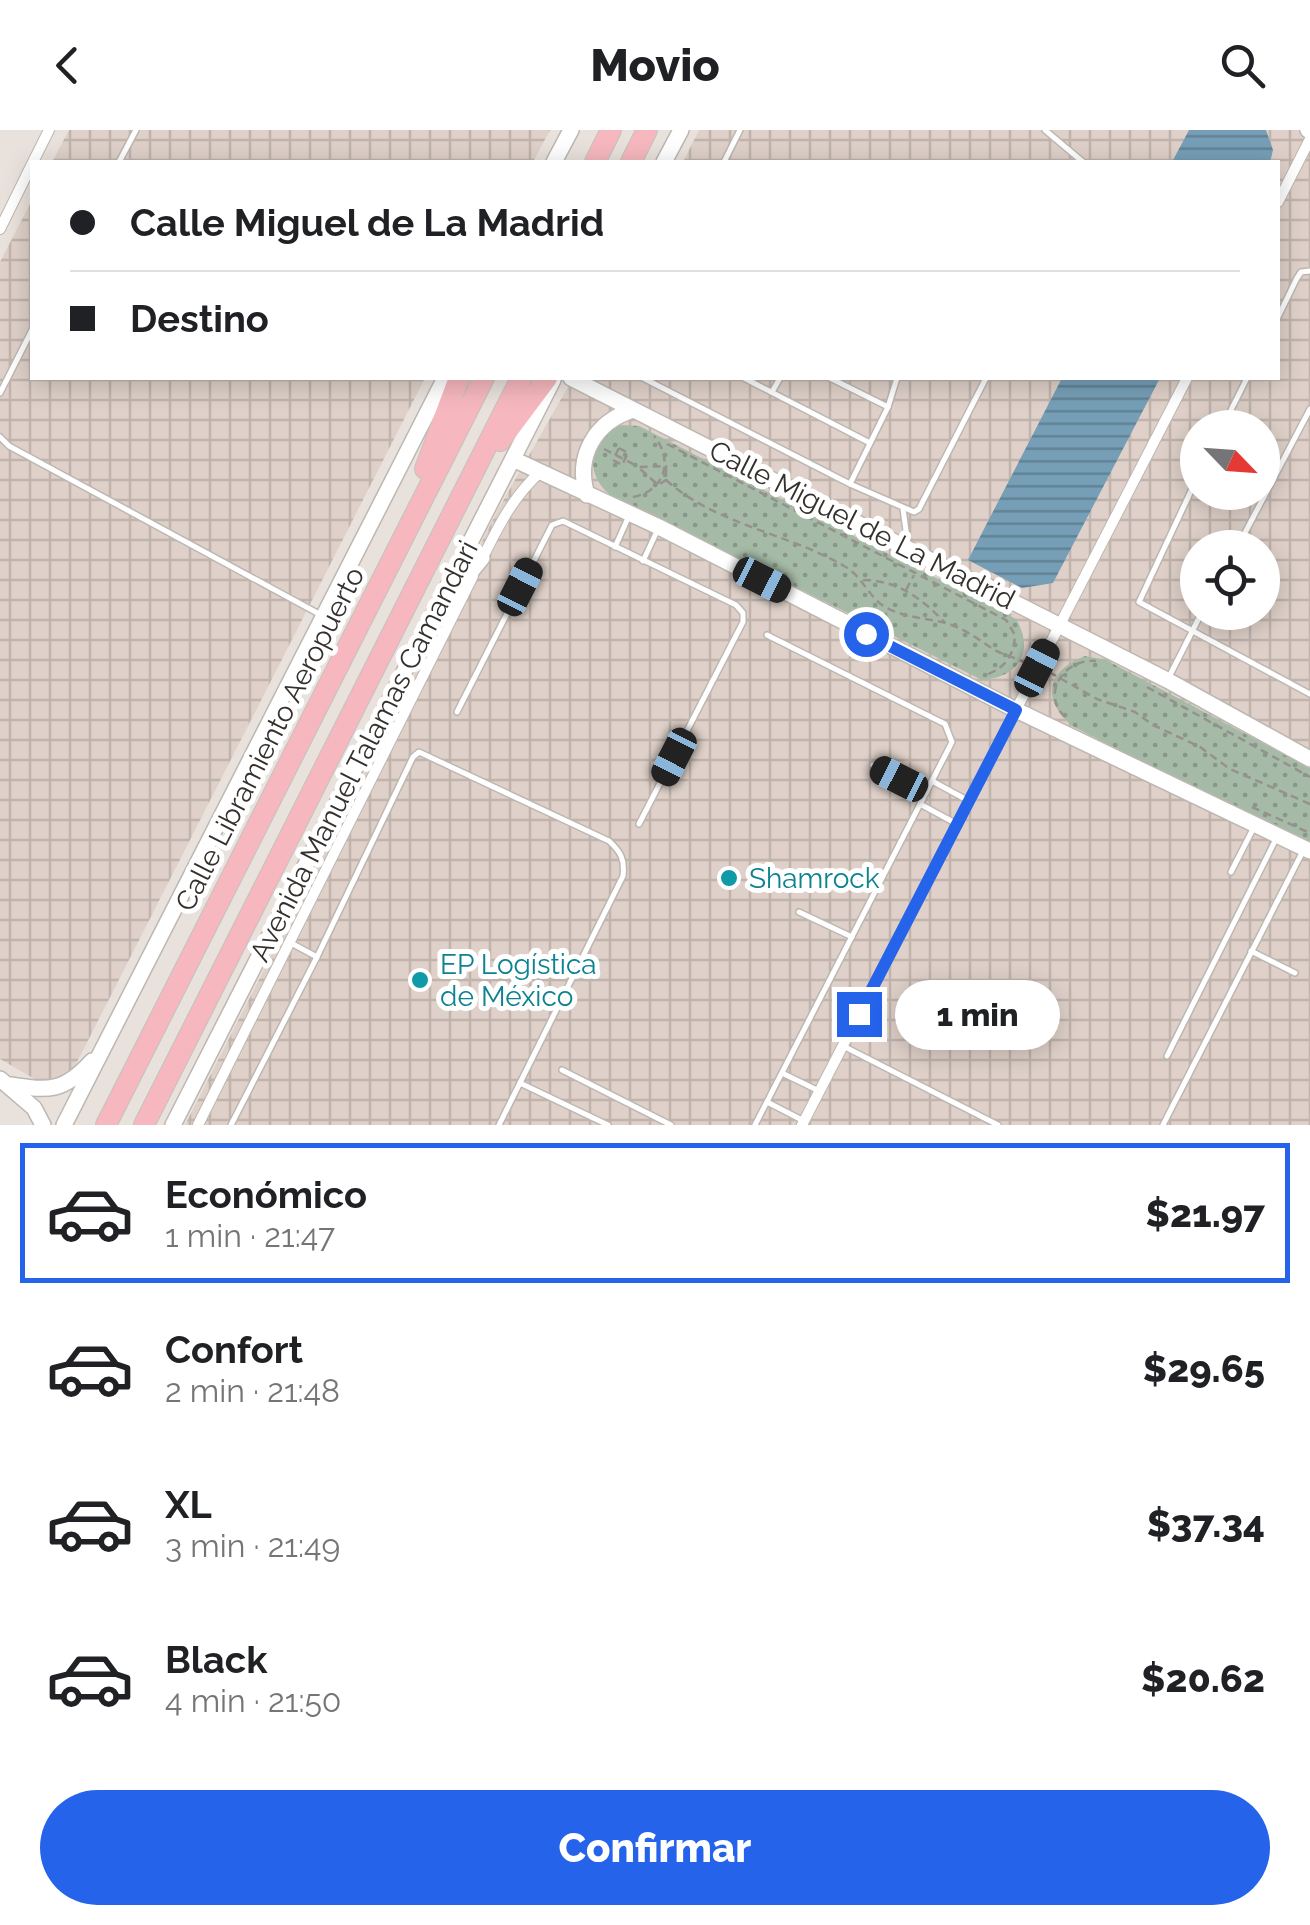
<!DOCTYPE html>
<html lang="es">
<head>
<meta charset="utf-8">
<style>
  :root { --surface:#fff; --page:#f2f2f2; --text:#202124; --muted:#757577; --line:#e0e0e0; --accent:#2563eb }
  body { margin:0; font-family:Raleway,sans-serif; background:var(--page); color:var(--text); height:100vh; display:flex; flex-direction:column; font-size:38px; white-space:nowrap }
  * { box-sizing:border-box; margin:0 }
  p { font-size:32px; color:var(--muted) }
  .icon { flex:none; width:55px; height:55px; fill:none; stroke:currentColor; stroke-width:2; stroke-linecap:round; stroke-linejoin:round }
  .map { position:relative; height:995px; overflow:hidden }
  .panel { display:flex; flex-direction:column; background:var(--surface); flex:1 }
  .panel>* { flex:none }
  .top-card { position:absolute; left:30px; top:30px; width:1250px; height:220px; border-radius:0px; box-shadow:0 5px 25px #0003; display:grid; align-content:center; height:220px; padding:0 40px; background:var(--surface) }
  .needle { width:65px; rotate:115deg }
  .fabs { position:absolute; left:1180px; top:280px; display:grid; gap:20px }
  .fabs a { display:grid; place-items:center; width:100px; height:100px; border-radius:50%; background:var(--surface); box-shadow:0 5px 25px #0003; font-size:50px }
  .end { position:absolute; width:45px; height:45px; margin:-22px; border:12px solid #2563eb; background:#fff; box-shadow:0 0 0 5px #fff }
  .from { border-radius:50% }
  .bubble { position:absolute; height:70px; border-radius:35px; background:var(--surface); box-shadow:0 5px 25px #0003; font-size:32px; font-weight:800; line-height:70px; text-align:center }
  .car { position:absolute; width:30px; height:60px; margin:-30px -15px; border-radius:12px; box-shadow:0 0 8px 2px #0007; background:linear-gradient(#222 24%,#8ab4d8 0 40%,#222 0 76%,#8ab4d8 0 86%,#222 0) }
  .top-card b { display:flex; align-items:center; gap:35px; height:95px; font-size:38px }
  .top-card b+b { border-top:2px solid var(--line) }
  .top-card i { width:25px; height:25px; background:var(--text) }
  ul { padding:18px 0 0; list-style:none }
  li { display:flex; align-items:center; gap:30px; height:140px; margin:0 20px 15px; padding:0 20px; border:5px solid transparent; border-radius:0px }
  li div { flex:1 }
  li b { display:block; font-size:38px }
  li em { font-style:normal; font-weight:800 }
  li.on { border-color:var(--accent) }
  li>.icon { width:90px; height:90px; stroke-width:1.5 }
  .primary-button { display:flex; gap:20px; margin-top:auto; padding:20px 40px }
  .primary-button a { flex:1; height:115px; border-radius:60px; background:var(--accent); color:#fff; font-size:40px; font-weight:800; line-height:115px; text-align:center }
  header { display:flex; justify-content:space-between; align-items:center; height:130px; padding:0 40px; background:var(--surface); font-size:45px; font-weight:800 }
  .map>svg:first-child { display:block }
  .industrial { fill:url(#industrial-grid); fill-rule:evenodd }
  .grass { fill:url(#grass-dots) }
  .water { fill:url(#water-rules) }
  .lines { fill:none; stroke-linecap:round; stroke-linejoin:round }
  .lane-casing { stroke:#bdb7b2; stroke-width:8 }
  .street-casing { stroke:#bdb7b2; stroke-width:12 }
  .secondary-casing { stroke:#bdb7b2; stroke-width:18 }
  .highway-casing { stroke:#c2c1c0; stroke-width:22 }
  .path { stroke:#96918d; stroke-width:2.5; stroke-dasharray:8 5; stroke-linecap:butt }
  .lane { stroke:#fff; stroke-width:5 }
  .street { stroke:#fff; stroke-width:10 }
  .secondary { stroke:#fff; stroke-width:15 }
  .highway { stroke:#f6b8be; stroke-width:20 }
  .route { stroke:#2563eb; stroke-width:12 }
  .culture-dot { fill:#0f9aa8; stroke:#fff; stroke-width:4 }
  .labels { text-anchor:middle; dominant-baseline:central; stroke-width:10; stroke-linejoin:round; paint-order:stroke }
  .street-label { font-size:28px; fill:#33302e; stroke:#fff }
  .culture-label { font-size:28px; fill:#0d838f; stroke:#fff; text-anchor:start }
</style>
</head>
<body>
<header><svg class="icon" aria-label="back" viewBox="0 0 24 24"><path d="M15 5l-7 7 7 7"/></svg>Movio<svg class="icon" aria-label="search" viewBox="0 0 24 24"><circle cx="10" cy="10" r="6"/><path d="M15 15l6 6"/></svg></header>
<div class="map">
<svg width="1310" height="995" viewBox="0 0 1310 995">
  <defs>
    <pattern id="industrial-grid" width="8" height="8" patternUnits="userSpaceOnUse" patternTransform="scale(2.5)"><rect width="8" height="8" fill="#dfd1c9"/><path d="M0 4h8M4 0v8" fill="none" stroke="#c0b4ad"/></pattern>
    <pattern id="grass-dots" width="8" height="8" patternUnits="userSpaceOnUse" patternTransform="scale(2.5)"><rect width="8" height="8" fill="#a6bba7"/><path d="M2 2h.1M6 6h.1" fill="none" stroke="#889888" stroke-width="1.8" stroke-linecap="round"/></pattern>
    <pattern id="water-rules" width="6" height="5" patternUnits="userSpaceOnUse" patternTransform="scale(2.5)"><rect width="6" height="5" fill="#769fb7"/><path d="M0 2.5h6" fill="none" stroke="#618295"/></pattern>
  </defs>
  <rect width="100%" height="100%" fill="#e8e1dc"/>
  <!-- industrial -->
  <g class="industrial">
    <polygon points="69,0 550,0 533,32 52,32"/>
    <path d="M699,0H1310V995H185L499,378L573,248H1278V32H683ZM1198,298H1262V362H1198ZM1198,418H1262V482H1198Z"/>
    <polygon points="32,70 32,248 425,248 74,938 60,947 38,951 0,929 0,132"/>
  </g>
  <!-- grass -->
  <g class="grass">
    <path d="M621,295L639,296L1016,489C1035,521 1019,547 982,550L609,364C583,341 590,308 621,295Z"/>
    <path d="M1085,526L1106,530L1310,638V711L1208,665L1072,596C1041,569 1046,541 1085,526Z"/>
  </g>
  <!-- water -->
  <g class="water">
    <polygon points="1189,0 1266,0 1273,20 1270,32 1172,32"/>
    <polygon points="1062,248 1160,248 1053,453 1022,458 968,430"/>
  </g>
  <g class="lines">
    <defs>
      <g id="lane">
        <polyline points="1045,0 1083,32"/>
        <polyline points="119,32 136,0"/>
        <polyline points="724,32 740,0"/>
        <polyline points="1278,187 1297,148 1301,142 1310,141"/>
        <polyline points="643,248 850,354 914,382 919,379 986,248"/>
        <polyline points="744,248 870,313"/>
        <polyline points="830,248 888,277"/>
        <polyline points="772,262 780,248"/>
        <polyline points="0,263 32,200"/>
        <polyline points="1222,298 1247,248"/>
        <polyline points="0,307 9,316 321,485"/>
        <polyline points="1198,346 1139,472 1310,564"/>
        <polyline points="850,354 888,277 897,248"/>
        <polyline points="903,379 908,415"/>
        <polyline points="615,417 628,388"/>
        <polyline points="1237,418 1310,279"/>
        <polyline points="643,431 659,397"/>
        <polyline points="1169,547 1202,482"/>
        <polyline points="457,582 552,395 563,391 736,475 743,483 743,492 639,694"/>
        <polyline points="873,635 926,663"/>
        <polyline points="932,651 969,671"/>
        <polyline points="920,674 957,694"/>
        <polyline points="1231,742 1253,699"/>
        <polyline points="799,782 852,807"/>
        <polyline points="291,813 317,827"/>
        <polyline points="1251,821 1295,843"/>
        <polyline points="845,917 998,995"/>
        <polyline points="1167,926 1276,709"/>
        <polyline points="562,940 671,995"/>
        <polyline points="782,943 819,961"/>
        <polyline points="520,953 608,995"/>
        <polyline points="767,972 804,991"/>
        <path d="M231,995L317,827L413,627L419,622L609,711C621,722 625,730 623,746L499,995"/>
        <polyline points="755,995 952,612 945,594 767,505"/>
        <polyline points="1163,995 1303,721"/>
      </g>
      <g id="street">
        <polyline points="33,32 49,0"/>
        <polyline points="1278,72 1310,9"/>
        <polyline points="0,99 32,34"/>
        <path d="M481,431C498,397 512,368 540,342"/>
        <polyline points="198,995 473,446"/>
        <polyline points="802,995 1187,248"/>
      </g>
      <g id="secondary">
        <polyline points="1308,0 1310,1"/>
        <polyline points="554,32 571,0"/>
        <polyline points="664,32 681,0"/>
        <polyline points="571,248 1167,550 1310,629"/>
        <polyline points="513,329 659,397 1016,580 1310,721"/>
        <path d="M587,365C575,326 595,292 633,280"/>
        <polyline points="448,470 482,428"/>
        <polyline points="0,949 34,978 43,995"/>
        <path d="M11,955C49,961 64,962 92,931"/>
        <polyline points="64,995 445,248"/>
        <polyline points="173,995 553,250"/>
      </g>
      <g id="highway">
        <polyline points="595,32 611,0"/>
        <polyline points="631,32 647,0"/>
        <polyline points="500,311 547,248"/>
        <polyline points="425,339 459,248"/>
        <polyline points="106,995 484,248"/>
        <polyline points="144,995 521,248"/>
      </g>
    </defs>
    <!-- lane casing -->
    <use href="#lane" class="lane-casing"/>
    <!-- street casing -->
    <use href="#street" class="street-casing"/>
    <!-- secondary casing -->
    <use href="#secondary" class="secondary-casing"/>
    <!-- highway casing -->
    <use href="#highway" class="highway-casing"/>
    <!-- path -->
    <g class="path">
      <path d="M667,314L1006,490L1015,505C1014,527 1004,539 983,546"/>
      <polygon points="619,318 628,323 622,335 613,330"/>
      <polyline points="604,319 637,336"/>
      <polygon points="666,336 666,350 658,355 638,337"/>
      <path d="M666,350C716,395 788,403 844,436C864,447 868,468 887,478C907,488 925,488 946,493C963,498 978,509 993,519C1003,525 1017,528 1028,534"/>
      <path d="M633,367C665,361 674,330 654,306"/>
      <path d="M863,450C897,450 923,469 945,493"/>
      <polyline points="906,460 914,445"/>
      <polyline points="1049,542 1097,569 1135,582 1153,595 1200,617 1230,639 1310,674"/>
      <polyline points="1147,557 1310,647"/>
      <path d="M1065,587C1040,563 1065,528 1096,531"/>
      <polyline points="1252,677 1310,703"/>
    </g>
    <!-- lane -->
    <use href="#lane" class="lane"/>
    <!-- street -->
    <use href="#street" class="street"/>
    <!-- secondary -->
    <use href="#secondary" class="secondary"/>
    <!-- highway -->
    <use href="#highway" class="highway"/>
  </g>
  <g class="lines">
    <!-- route -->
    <polyline class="route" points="859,884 1016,580 866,504"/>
  </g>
  <!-- markers -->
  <g class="culture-dot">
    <circle cx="729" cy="748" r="10"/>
    <circle cx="420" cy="850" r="10"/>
  </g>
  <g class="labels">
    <!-- street labels -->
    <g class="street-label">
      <text transform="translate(862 395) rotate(27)">Calle Miguel de La Madrid</text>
      <text transform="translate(270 609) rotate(-63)">Calle Libramiento Aeropuerto</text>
      <text transform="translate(364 621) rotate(-63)">Avenida Manuel Talamas Camandari</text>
    </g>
    <!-- culture labels -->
    <g class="culture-label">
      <text x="749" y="748">Shamrock</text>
      <text x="440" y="834">EP Logística<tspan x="440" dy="32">de México</tspan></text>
    </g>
  </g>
</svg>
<div class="fabs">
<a><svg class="needle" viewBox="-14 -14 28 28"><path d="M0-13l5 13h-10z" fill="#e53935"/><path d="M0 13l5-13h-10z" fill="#757577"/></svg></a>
<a><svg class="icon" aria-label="locate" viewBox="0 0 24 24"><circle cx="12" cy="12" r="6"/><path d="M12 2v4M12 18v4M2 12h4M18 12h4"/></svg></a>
</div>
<i class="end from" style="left:866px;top:504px"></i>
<i class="end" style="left:859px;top:884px"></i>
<div class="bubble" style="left:895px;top:850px;width:165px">1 min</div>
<i class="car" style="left:762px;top:450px;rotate:117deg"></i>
<i class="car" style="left:520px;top:457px;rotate:27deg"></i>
<i class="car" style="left:1037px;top:538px;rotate:27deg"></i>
<i class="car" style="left:674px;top:627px;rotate:207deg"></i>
<i class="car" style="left:899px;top:649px;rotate:297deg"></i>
<div class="top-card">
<b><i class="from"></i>Calle Miguel de La Madrid</b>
<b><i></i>Destino</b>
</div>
</div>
<section class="panel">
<ul>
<li class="on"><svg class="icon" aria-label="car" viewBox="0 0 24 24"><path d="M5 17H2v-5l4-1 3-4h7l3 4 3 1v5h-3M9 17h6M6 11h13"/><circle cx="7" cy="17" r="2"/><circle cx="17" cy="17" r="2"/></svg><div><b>Económico</b><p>1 min · 21:47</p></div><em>$21.97</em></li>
<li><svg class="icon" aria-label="car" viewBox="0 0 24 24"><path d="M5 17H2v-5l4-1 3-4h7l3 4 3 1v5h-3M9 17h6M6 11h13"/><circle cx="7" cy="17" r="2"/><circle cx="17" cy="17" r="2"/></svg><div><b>Confort</b><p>2 min · 21:48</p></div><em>$29.65</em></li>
<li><svg class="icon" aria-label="car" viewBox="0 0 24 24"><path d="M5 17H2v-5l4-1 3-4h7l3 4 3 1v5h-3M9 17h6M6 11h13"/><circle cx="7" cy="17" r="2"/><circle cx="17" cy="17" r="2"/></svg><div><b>XL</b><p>3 min · 21:49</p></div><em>$37.34</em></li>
<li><svg class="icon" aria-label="car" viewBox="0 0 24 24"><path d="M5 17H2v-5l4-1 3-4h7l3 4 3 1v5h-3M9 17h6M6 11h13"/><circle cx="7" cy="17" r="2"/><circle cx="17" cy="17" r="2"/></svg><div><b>Black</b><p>4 min · 21:50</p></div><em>$20.62</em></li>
</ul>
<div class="primary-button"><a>Confirmar</a></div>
</section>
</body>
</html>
